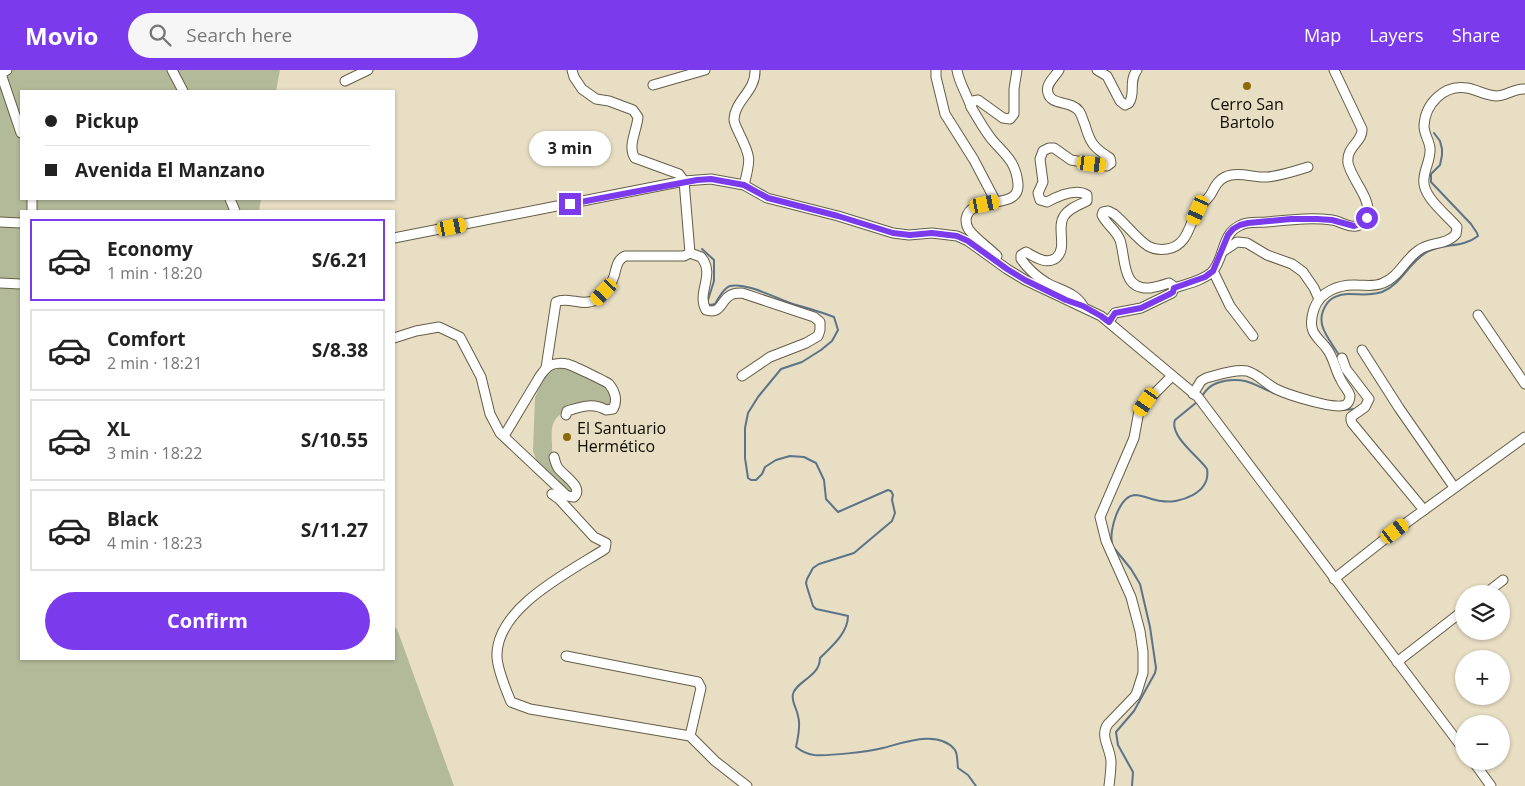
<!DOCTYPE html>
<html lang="en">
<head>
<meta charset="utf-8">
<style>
  :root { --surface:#fff; --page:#f6f6f6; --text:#222; --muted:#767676; --line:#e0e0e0; --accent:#7c3aed }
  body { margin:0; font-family:"Open Sans",sans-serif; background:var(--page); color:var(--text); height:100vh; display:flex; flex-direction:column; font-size:19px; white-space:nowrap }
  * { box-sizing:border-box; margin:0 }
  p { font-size:16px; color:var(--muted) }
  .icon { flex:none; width:28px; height:28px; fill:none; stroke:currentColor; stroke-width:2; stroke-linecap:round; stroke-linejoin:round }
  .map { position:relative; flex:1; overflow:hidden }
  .details { position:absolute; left:20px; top:140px; width:375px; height:450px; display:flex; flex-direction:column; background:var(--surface); border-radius:0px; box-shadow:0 1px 4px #0004 }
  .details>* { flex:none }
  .banner { position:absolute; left:20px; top:20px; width:375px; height:110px; border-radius:0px; box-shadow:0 1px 4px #0004; display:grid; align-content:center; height:110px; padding:0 25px; background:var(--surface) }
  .buttons { position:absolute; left:1455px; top:515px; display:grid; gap:10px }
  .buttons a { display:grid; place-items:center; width:55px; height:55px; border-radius:50%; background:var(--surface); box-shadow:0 1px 4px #0004; font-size:25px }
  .end { position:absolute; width:22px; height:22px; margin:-11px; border:6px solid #7c3aed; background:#fff; box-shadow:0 0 0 2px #fff }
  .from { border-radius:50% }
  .bubble { position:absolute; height:35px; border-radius:18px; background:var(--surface); box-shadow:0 1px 4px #0004; font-size:16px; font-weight:700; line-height:35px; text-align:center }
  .car { position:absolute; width:15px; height:30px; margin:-15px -8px; border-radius:6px; box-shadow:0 0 4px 1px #0007; background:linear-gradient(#f5c518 24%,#345 0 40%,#f5c518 0 76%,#345 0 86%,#f5c518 0) }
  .banner b { display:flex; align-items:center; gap:18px; height:48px; font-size:19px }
  .banner b+b { border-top:1px solid var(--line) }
  .banner i { width:12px; height:12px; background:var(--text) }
  ul { padding:9px 0 0; list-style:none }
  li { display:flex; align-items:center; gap:15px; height:82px; margin:0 10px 8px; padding:0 15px; border:2px solid var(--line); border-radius:0px }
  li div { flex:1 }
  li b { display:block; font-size:19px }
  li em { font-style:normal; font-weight:700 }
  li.selected { border-color:var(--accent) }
  li>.icon { width:45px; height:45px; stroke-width:1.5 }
  .cta { display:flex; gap:10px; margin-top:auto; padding:10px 25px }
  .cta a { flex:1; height:58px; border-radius:30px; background:var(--accent); color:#fff; font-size:20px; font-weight:700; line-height:58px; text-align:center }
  header { display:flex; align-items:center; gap:30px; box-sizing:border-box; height:70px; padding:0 25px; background:var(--accent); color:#fff }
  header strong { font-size:24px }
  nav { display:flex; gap:28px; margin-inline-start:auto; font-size:18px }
  .search { width:350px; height:45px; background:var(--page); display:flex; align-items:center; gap:12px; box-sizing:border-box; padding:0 18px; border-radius:28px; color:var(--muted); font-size:19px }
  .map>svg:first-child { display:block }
  .green { fill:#b3ba99 }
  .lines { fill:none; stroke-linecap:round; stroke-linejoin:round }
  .stream { stroke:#5c7388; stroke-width:2 }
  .minor-casing { stroke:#655d46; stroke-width:11 }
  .minor { stroke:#fff; stroke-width:9 }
  .route { stroke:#7c3aed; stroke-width:6 }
  .poi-dot { fill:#8b6a0a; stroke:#e7dec3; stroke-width:2 }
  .labels { text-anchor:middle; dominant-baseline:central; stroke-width:4.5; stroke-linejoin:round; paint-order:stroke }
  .poi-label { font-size:16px; fill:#0f0c04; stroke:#e7dec3 }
</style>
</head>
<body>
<header>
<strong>Movio</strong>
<div class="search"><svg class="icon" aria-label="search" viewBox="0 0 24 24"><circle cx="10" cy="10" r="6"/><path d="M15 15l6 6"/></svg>Search here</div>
<nav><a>Map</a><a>Layers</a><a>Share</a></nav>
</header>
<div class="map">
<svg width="1525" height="716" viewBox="0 0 1525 716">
  <rect width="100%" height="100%" fill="#e7dec3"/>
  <!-- green -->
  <g class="green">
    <polygon points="0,0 280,0 276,21 21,21 21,129 261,129 259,141 21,141 21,589 394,589 394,556 397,559 454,716 0,716"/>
    <path d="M568,297L610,319L612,336C594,330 584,329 568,339C551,349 551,356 552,374C552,379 552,385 554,390C560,401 573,409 573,422L568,423L537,392L533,381L535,328L540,316L549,301L554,298Z"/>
  </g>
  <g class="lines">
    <!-- stream -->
    <g class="stream">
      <path d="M702,179L714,190V211L707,233L710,235L715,234C719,228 723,218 730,216C746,212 778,229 793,234C807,238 821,242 834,247L838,260L832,271L821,280L802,292L781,299L758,327L748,343L745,358V388L748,408L751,410H756L762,404L765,397L776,390L790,386L804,387L816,393L824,410L826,429L838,442L888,420L891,421L893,425L892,430L895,443L892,451L854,483L819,494L813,498L807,509L806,513L807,517L813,536L816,539L844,545L848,546C848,563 831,577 820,588C820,607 796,611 793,624C791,631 797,639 798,646C801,655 798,668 796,677C801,681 807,684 814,685C830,686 866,682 883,678C903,673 939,659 955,680C958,685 957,692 958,698L968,705L976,716"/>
      <path d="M1340,287C1331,270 1313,255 1326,235C1330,228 1339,224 1348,224C1360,224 1370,226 1382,222C1402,214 1409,192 1427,182C1443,173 1463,178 1478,166L1477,163L1471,154L1431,112V104L1440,95L1442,85V79L1440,71L1434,63"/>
      <path d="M1202,326C1205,322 1208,317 1213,315C1216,313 1220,312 1224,311C1250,306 1258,319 1280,325"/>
      <polyline points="1341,340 1356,339"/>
      <path d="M1112,473C1109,460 1119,426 1135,425C1143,425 1152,430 1161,431C1180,434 1211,423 1207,399C1199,387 1169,366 1175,350L1197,332"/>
      <polyline points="1114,478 1131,499 1140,514 1150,557 1156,598 1155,603 1134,641 1116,662 1118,675 1133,702 1132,716"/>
    </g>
    <defs>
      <g id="minor">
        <polyline points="7,0 1,4 21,63"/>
        <polyline points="172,0 183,21"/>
        <path d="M572,0L574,7L582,19L596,29L609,31L633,40L638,47C637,60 627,77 635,88L679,104L684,111L690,183"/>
        <polyline points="936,0 936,7 945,44 974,90 996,132"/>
        <path d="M957,0C959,13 967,24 971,37"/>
        <path d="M1059,0C1055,7 1045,14 1048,23C1051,36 1071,30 1079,41C1082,45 1083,51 1085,55C1090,73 1094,78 1110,88L1111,93L1107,96L1071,90L1054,78H1049L1043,81L1040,89L1043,112L1038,123L1040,130L1047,132C1058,126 1076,118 1087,125V131C1079,135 1069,138 1064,146C1056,158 1068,178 1056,188C1046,195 1035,187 1026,182L1021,185V189C1028,199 1037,207 1047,213C1060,220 1076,223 1083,236"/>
        <path d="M1097,0L1107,6L1120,31L1125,35L1129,33C1136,23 1128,12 1137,0"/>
        <polyline points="345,11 368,0"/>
        <polyline points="653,15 705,0"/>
        <path d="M744,115C751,89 751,87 739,63C737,58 734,54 734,49C735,30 756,21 755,0"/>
        <polyline points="32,129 32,141"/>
        <polyline points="230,129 235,141"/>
        <polyline points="0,152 21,153"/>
        <polyline points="394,168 684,111 711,109 744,115 767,128 838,146 893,163 909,165 932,163 957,166 968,171 1007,199 1025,210 1101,246 1198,327 1464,680"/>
        <polyline points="1222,182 1237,172 1247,173 1267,185 1292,194 1303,202 1314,218 1319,229"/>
        <path d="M997,186C988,177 977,170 969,160C967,157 966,153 966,149C970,123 1020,142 1018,114C1016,93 1007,86 994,72C985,62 978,48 971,37L973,31L978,30L1003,48L1010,49L1014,44V19L1017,0"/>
        <polyline points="1213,201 1230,236 1253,266"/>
        <polyline points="0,213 21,214"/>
        <path d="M1174,218C1186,214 1202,211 1212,202C1225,188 1221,163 1241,155C1249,151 1259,153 1267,152C1289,150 1310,147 1332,150C1340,151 1349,158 1357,156C1363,154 1368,148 1368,142C1369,126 1351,108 1348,93C1346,76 1363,72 1362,59L1334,0"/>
        <polyline points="1478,245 1525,314"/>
        <path d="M1109,251L1115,243L1141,238L1172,223L1174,218L1172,215L1169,213C1163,215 1156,217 1150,218C1121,220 1126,188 1120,170C1116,160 1106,154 1102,145L1103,142L1108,141L1114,144C1125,153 1138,170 1148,176C1153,179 1160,180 1167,179C1188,176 1189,154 1198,139C1202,134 1207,130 1211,124C1215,117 1217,111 1225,107C1238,101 1254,108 1267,107C1281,106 1295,101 1308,97"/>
        <path d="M394,268L416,261L439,257L460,267L481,307L490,344L500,363L567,426L574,427C584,417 564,406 558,398C556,395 555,391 554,387"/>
        <polyline points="1362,280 1399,338 1454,417"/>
        <polyline points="1342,288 1346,299 1369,329 1365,337 1351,347 1351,350 1352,353 1424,440"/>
        <path d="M546,298L556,232C568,226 583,237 595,230C599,228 611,214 613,209C617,200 615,191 625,186H684L690,183L701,187C716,205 696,222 706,240C723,245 720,228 733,224C736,223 739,223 742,223L814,247L820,252V260L818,266L806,273L770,287L742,306"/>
        <path d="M1193,324L1201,311L1206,308C1218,305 1234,299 1247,301C1258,304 1266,314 1276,319C1286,324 1334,340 1345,335C1348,334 1350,330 1350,326C1349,321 1343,315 1341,310C1335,300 1334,288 1327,279C1323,273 1316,268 1313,261C1310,254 1312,245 1314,239C1320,221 1340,214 1357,215C1367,215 1374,217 1383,213C1399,207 1405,189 1419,180C1430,172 1447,175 1456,164L1457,157C1446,144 1421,126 1424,108C1425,97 1431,89 1430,78C1429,70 1424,64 1424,56C1425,34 1444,14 1467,18C1478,20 1484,25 1496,26C1507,26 1514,18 1525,19"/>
        <path d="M504,366L540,306C544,301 546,297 551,295C555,293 563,293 567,294C572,295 605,311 609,314C615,321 618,331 613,339L606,340C593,332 580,337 567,341L566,345"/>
        <path d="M552,424L559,429L594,467L606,473L605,479C569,502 498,537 497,584C496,596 506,620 511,632L530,639L690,666L715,691L747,716"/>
        <polyline points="1334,509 1395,461 1525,367"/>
        <polyline points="1485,524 1503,510"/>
        <polyline points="566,586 698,612 701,618 690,666"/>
        <polyline points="1397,592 1464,540"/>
        <polyline points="1473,691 1491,716"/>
        <path d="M1109,716C1110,708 1111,700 1111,692C1111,679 1099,666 1108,654L1135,626L1137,622L1143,603V582L1140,561L1131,527L1106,471L1100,447L1134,368L1139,341L1146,332L1172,306"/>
      </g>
    </defs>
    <!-- minor casing -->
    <use href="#minor" class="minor-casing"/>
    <!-- minor -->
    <use href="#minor" class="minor"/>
  </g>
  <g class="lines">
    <!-- route -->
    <polyline class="route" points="570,134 697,110 711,109 744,115 768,128 838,146 893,163 910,165 932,163 957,166 968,171 1007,199 1025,210 1066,230 1083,236 1101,246 1109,252 1115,243 1141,238 1170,224 1173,222 1174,218 1205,207 1213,201 1228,165 1233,159 1240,155 1248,153 1291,149 1317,149 1332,150 1354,156 1360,154 1367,148"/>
  </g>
  <!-- markers -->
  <g class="poi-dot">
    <circle cx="1247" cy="16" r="5"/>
    <circle cx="567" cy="367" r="5"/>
  </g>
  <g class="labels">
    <!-- poi labels -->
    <g class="poi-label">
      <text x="1247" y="34">Cerro San<tspan x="1247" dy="18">Bartolo</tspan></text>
      <text x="577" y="358" text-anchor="start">El Santuario<tspan x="577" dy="18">Hermético</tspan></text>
    </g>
  </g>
</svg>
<div class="buttons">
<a><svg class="icon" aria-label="layers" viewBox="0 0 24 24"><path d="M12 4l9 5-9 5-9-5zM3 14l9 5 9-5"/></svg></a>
<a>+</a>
<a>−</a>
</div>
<i class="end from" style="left:1367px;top:148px"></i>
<i class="end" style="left:570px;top:134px"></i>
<div class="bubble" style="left:529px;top:61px;width:82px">3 min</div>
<i class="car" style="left:1092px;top:94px;rotate:97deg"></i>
<i class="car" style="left:985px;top:134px;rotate:78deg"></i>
<i class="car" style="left:1198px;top:140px;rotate:204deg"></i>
<i class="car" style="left:452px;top:157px;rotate:79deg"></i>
<i class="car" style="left:604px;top:222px;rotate:223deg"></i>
<i class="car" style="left:1146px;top:332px;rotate:215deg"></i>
<i class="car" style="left:1395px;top:461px;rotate:53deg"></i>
<div class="banner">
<b><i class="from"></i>Pickup</b>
<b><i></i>Avenida El Manzano</b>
</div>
<section class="details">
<ul>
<li class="selected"><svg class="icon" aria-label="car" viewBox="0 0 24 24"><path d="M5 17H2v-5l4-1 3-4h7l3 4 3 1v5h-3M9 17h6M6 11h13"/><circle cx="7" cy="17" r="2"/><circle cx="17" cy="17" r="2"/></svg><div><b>Economy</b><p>1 min · 18:20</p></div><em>S/6.21</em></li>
<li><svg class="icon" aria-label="car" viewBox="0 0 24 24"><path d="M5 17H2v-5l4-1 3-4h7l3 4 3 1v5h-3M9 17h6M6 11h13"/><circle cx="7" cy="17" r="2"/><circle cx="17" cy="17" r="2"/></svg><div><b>Comfort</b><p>2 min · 18:21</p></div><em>S/8.38</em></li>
<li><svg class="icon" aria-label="car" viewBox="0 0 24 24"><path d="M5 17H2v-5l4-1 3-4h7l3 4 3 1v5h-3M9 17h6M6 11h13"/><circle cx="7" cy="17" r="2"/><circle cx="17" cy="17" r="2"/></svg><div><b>XL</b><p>3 min · 18:22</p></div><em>S/10.55</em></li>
<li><svg class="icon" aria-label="car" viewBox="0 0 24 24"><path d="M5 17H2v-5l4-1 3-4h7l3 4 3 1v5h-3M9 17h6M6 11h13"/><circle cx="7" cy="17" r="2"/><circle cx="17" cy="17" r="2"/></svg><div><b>Black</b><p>4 min · 18:23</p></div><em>S/11.27</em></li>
</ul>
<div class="cta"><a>Confirm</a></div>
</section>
</div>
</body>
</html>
